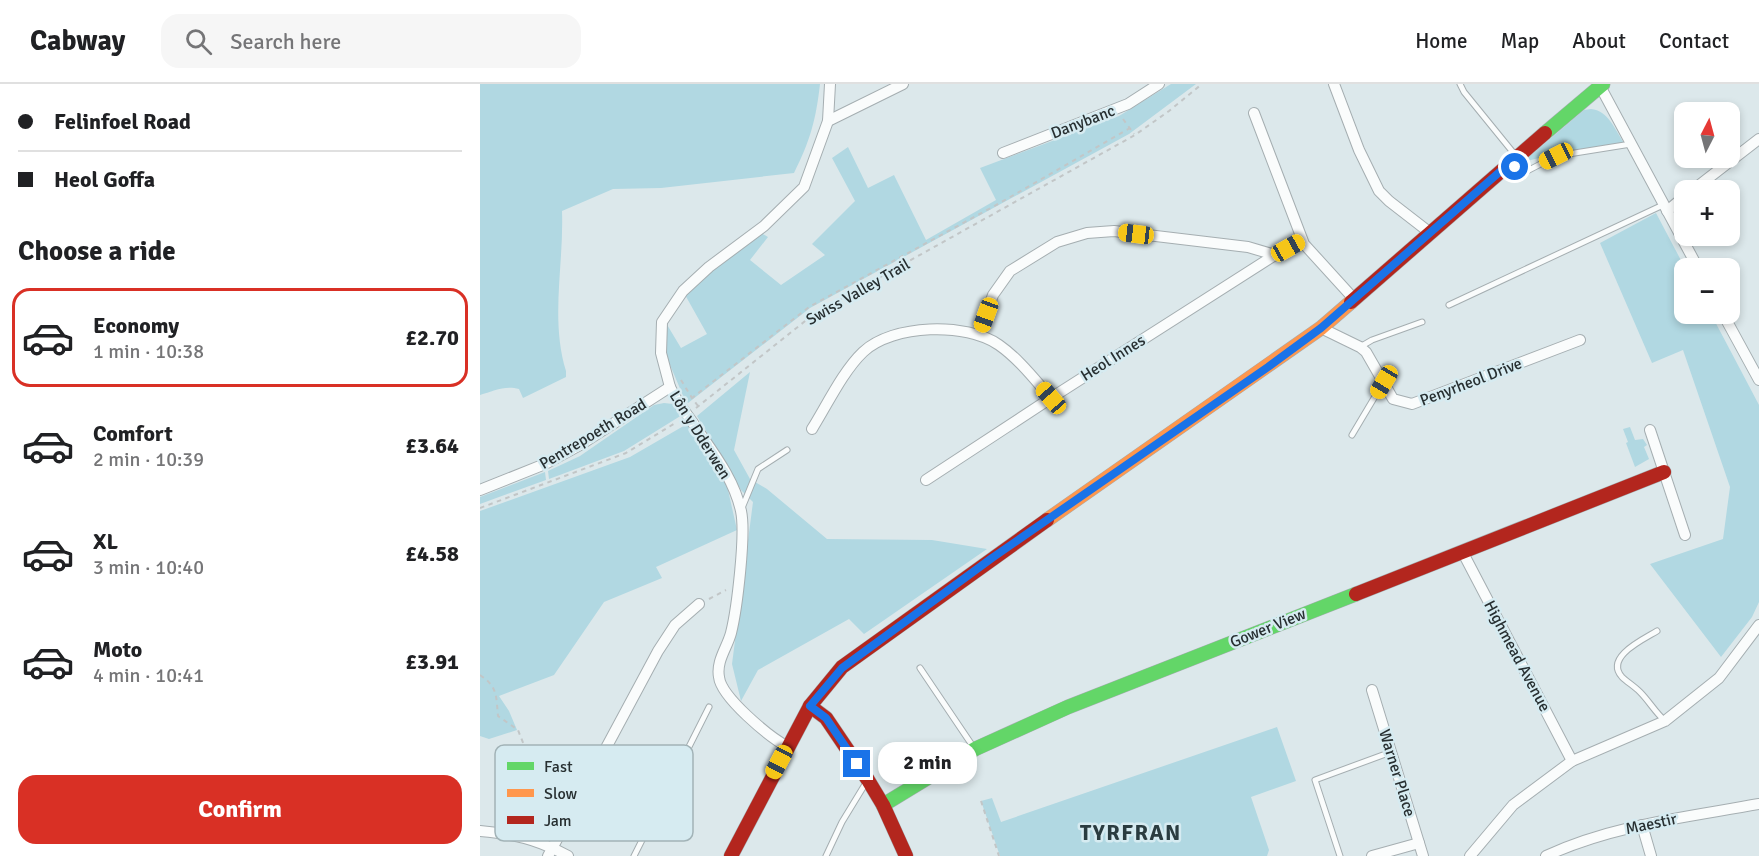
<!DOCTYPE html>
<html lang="en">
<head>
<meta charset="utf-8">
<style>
  :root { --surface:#fff; --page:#f6f6f6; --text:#202124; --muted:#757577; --line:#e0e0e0; --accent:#d93025 }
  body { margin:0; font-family:Signika,sans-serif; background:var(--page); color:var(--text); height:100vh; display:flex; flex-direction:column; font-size:22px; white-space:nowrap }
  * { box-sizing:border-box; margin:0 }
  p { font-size:20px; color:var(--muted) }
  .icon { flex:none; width:33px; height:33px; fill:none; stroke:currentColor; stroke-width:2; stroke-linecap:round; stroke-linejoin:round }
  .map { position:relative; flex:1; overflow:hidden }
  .drawer { display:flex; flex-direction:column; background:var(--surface); width:480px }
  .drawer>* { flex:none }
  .guide { display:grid; align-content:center; height:132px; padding:0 18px; background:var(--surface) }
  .needle { width:39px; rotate:6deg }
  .buttons { position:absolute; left:1194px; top:18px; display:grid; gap:12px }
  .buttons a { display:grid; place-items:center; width:66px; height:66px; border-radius:12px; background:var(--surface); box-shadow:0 3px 9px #0003; font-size:30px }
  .end { position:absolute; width:27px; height:27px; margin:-14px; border:8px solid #1a73e8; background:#fff; box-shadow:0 0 0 3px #fff }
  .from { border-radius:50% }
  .bubble { position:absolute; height:42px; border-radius:18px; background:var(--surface); box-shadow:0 3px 9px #0003; font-size:20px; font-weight:700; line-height:42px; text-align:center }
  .car { position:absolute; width:18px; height:36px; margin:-18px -9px; border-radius:8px; box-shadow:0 0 4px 2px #0007; background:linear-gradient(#f5c518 24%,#345 0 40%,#f5c518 0 76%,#345 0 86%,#f5c518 0) }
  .guide b { display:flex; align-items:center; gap:21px; height:57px; font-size:22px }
  .guide b+b { border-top:2px solid var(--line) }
  .guide i { width:15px; height:15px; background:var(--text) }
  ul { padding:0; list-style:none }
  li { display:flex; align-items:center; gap:18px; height:99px; margin:0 12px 9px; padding:0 6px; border:3px solid transparent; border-radius:18px }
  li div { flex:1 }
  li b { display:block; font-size:22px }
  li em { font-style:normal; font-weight:700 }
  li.on { border-color:var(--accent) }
  li>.icon { width:54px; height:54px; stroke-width:1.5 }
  h2 { padding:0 18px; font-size:27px; line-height:72px }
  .button { display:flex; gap:12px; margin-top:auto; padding:12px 18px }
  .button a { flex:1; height:69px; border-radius:18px; background:var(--accent); color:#fff; font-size:24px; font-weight:700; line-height:69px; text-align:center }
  header { display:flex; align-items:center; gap:36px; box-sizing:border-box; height:84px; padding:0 30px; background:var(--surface); border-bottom:2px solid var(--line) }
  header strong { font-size:28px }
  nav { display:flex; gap:33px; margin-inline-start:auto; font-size:21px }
  .search { width:420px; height:54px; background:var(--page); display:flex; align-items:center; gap:15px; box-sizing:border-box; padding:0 21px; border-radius:18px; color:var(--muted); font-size:22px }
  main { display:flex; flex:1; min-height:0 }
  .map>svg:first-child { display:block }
  .green { fill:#b1d8e2 }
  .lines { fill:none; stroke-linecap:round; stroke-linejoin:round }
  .lane-casing { stroke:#a5aeb1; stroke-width:7 }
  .street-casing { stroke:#a5aeb1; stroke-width:12 }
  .fast-casing { stroke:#a5aeb1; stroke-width:15 }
  .slow-casing { stroke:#a5aeb1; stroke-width:15 }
  .jam-casing { stroke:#a5aeb1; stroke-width:15 }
  .path { stroke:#c2c6c7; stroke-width:2; stroke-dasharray:4.5 4.5; stroke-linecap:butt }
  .lane { stroke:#fafcfc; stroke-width:5 }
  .street { stroke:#fafcfc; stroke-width:10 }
  .fast { stroke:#63d668; stroke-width:14 }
  .slow { stroke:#ff974d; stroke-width:14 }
  .jam { stroke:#b3261e; stroke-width:14 }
  .street-bridge-casing { stroke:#a5aeb1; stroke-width:12; stroke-linecap:butt }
  .street-bridge { stroke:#fafcfc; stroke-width:10 }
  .route { stroke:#1a73e8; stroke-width:8 }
  .labels { text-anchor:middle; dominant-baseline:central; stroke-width:5; stroke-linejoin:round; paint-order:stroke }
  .street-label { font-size:16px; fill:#272f31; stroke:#d6ebf1 }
  .district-label { font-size:22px; font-weight:bold; letter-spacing:1.5px; fill:#2a3c40; stroke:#d6ebf1 }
  .key { fill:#d6ebf1; stroke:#a2b3b7; stroke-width:1.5 }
  .key-label { font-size:16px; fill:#272f31 }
</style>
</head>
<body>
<header>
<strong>Cabway</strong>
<div class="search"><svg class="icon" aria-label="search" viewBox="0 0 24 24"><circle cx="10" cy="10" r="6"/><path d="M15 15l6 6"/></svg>Search here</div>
<nav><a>Home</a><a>Map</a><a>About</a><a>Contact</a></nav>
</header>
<main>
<section class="drawer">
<div class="guide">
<b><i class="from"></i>Felinfoel Road</b>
<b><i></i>Heol Goffa</b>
</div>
<h2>Choose a ride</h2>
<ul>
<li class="on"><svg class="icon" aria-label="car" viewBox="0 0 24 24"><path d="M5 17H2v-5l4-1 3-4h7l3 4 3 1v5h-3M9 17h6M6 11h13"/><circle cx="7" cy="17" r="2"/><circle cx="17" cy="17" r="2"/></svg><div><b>Economy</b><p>1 min · 10:38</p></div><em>£2.70</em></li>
<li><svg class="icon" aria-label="car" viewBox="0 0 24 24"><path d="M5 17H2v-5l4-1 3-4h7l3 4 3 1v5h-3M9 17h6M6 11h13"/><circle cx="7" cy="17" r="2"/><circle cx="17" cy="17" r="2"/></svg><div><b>Comfort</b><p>2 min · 10:39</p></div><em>£3.64</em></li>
<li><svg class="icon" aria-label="car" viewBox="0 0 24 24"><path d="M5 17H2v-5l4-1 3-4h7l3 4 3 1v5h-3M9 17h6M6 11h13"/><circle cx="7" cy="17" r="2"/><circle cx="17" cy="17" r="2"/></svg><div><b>XL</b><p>3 min · 10:40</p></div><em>£4.58</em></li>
<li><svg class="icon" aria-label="car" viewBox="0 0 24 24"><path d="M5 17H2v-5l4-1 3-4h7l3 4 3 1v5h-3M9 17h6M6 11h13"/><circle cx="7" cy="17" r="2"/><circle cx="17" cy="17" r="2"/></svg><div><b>Moto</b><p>4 min · 10:41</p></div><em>£3.91</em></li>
</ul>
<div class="button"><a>Confirm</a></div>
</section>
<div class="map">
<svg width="1279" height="772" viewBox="0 0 1279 772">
  <rect width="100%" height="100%" fill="#dce8eb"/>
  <!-- green -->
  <g class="green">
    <path d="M0,0H340C336,36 330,57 314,89L181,104L133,105L82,127C84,181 70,235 86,287V293L43,314L39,305C25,301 13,307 0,311Z"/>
    <polygon points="691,0 716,0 649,50 330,224 208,319 204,314 185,269 186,239 201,264 227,250 204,209 234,182 281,149 288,153 270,176 301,201 345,171 332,160 375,117 352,74 368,63 388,104 414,91 446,156 516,116 500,84 639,32"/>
    <path d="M1111,25C1128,26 1135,46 1144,59L1087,67L1043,78L1104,26Z"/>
    <polygon points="1176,129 1205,184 1204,230 1231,230 1279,321 1279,518 1272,533 1241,573 1170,480 1243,455 1250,403 1203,266 1172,279 1120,159"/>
    <polygon points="270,288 254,366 270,395 287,405 347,455 452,456 507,465 384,550 369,535 278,586 261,617 252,580 273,418 261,406 217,332"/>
    <polygon points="184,319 193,320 202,331 144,367 69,395 68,387 100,372 174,321"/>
    <polygon points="207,340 246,397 257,446 176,483 182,494 124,518 74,591 19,612 29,627 37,646 9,655 0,652 0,427 150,373"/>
    <polygon points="1150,343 1155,356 1163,355 1167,361 1164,363 1169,375 1155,383 1146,359 1148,358 1143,345"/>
    <polygon points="65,388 66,396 0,420 0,413"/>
    <polygon points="797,643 816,697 771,713 789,766 787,772 520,772 501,717 512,714 521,738"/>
  </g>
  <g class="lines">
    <defs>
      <g id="lane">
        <polyline points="980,0 984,8 1036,72"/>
        <polyline points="1032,79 1041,88 1049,86 1076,72 1151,60"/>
        <polyline points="969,221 1183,121"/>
        <polyline points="880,263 892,256 942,238"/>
        <polyline points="872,351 903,299"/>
        <polyline points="262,424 278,385 307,366"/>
        <path d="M1177,547C1164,555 1124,573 1142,593C1147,598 1154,602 1160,608C1169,617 1175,628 1185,637"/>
        <polyline points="440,584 494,664"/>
        <polyline points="154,772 229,623"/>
        <polyline points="346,772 362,738 387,697"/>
        <polyline points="860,772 835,696 911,668"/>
      </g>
      <g id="street">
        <polyline points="854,0 879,66 899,107 909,117 949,148"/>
        <polyline points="1120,2 1218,184"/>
        <polyline points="774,29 824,160 874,215"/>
        <polyline points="348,37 423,0"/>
        <polyline points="523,69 648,20 679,0"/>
        <polyline points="1213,106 1279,55"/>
        <polyline points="1187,127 1204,113"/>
        <polyline points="1243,230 1279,296"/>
        <polyline points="841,244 880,263 886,268 913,315 932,320 1100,256"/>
        <polyline points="499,251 513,211 530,187 577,158 607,149 634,147 768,163 795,171"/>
        <polyline points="198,318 190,303 181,269 182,238 203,207 229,183 284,142 324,103 348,37 350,0"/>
        <path d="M213,339C231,366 254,394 261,427C266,450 257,525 251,549C247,564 236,577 239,593C241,613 289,653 308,663"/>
        <path d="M332,345C347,321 363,287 383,268C413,240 486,238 519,261C539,275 555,296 571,314"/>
        <polyline points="1170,346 1205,451"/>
        <polyline points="446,396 571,314 795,171 822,156"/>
        <polyline points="0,406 65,380 100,361 190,303"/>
        <polyline points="982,467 1092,677"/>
        <polyline points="892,606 943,772"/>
        <polyline points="1162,741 1171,772"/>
        <path d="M0,747C34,750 57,755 88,772"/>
        <polyline points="68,772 178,567 195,541 219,520"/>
        <polyline points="892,772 939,759"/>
        <polyline points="990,772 1033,721 1092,677 1185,637 1239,594 1279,541"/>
        <path d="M1066,772C1132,741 1208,733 1279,720"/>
      </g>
      <g id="fast">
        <polyline points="1065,49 1123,0"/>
        <polyline points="403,721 495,665 588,623 876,510"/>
      </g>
      <polyline id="slow" points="567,436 841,244 871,218"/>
      <g id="jam">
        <polyline points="871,218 1065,49"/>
        <polyline points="876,510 1184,388"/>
        <polyline points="330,622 346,634 388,696 403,721 426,772"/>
        <polyline points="251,772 330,622 362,583 567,436"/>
      </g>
    </defs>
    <!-- lane casing -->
    <use href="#lane" class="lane-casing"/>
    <!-- street casing -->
    <use href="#street" class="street-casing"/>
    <!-- fast casing -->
    <use href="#fast" class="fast-casing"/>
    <!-- slow casing -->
    <use href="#slow" class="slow-casing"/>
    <!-- jam casing -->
    <use href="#jam" class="jam-casing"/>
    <!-- path -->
    <g class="path">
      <polyline points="643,35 654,50"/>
      <polyline points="201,296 212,314"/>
      <polyline points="218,322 212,314 329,223 518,120 650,44"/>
      <polyline points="216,324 334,230 655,51 689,27 722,0"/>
      <polyline points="0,424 146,369 197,338"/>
      <polyline points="229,515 246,506"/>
      <path d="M0,591C18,603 16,612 18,632L38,646L74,737"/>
      <polyline points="501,717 519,772"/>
    </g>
    <!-- lane -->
    <use href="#lane" class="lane"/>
    <!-- street -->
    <use href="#street" class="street"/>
    <!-- fast -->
    <use href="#fast" class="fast"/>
    <!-- slow -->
    <use href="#slow" class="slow"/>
    <!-- jam -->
    <use href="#jam" class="jam"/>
    <defs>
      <polyline id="street-bridge" points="198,318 213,339"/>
    </defs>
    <!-- street-bridge casing -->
    <use href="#street-bridge" class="street-bridge-casing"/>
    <!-- street-bridge -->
    <use href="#street-bridge" class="street-bridge"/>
  </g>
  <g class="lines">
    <!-- route -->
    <polyline class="route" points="377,680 346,634 330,622 362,584 512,474 788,283 841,244 1031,78 1035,83"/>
  </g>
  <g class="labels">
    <!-- street labels -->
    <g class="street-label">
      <text transform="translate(603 38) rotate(-21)">Danybanc</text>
      <text transform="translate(378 208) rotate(-30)">Swiss Valley Trail</text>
      <text transform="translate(633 274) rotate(-32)">Heol Innes</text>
      <text transform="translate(991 298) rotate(-21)">Penyrheol Drive</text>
      <text transform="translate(113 350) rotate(-31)">Pentrepoeth Road</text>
      <text transform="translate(220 351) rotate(58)">Lôn y Dderwen</text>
      <text transform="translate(788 544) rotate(-22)">Gower View</text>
      <text transform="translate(1037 572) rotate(62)">Highmead Avenue</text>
      <text transform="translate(917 689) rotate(73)">Warner Place</text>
      <text transform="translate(1171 740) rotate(-12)">Maestir</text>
    </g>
    <!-- district labels -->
    <g class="district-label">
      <text x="651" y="748">TYRFRAN</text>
    </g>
  </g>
  <!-- legend -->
  <rect x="15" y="661" width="198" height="96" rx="9" class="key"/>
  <rect x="27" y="678" width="27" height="8" fill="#63d668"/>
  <rect x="27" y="705" width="27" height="8" fill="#ff974d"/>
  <rect x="27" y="732" width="27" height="8" fill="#b3261e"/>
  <g class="key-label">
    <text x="64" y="688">Fast</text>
    <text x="64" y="715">Slow</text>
    <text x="64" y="742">Jam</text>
  </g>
</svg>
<div class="buttons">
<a><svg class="needle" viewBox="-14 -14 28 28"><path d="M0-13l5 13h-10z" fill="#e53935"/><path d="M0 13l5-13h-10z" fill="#757577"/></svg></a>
<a>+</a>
<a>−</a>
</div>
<i class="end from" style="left:1035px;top:83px"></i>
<i class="end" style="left:377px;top:680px"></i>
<div class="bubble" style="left:398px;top:658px;width:99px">2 min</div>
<i class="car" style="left:1076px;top:72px;rotate:243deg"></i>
<i class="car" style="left:656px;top:150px;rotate:277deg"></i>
<i class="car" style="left:808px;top:164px;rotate:61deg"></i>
<i class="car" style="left:506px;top:231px;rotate:200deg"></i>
<i class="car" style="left:904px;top:298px;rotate:211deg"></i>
<i class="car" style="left:571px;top:314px;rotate:319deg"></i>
<i class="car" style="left:299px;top:678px;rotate:208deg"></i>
</div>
</main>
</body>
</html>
